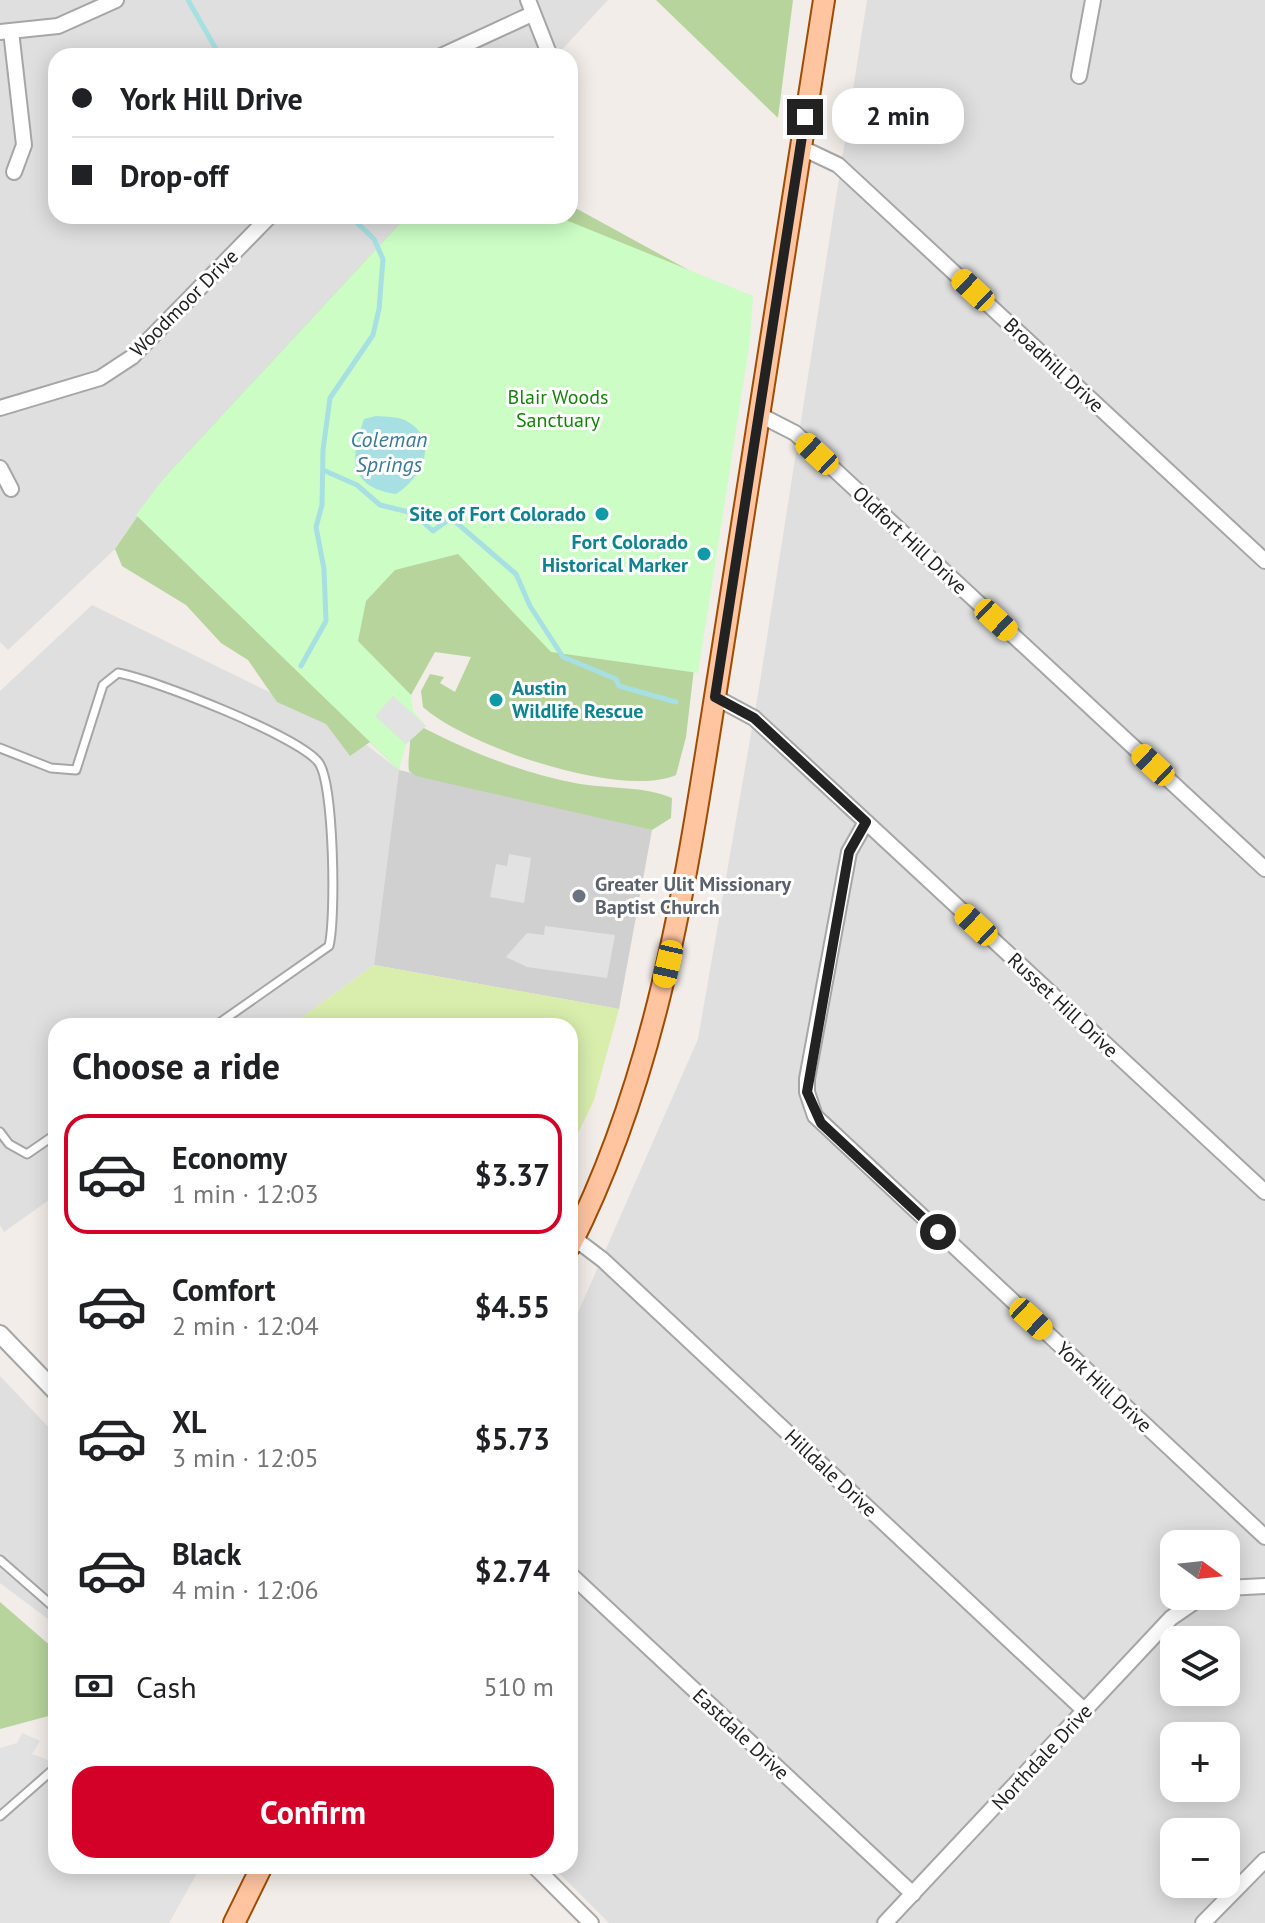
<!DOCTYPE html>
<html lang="en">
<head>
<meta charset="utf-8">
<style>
  :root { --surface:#fff; --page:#f2f2f2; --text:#202124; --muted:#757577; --line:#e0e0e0; --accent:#d30028 }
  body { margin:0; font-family:"PT Sans",sans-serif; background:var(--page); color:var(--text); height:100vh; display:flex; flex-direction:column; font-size:30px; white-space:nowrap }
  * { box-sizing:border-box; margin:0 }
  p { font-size:26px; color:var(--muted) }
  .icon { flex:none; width:44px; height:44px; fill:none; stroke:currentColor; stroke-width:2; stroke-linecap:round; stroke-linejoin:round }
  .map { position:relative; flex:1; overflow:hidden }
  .side { position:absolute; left:48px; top:1018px; width:530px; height:856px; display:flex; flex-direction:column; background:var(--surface); border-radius:24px; box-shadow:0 4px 20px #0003 }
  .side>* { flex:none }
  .top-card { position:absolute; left:48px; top:48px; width:530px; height:176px; border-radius:24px; box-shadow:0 4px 20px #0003; display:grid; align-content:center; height:176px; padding:0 24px; background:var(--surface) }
  .needle { width:52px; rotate:105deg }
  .fabs { position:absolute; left:1160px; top:1530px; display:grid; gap:16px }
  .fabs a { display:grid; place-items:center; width:80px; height:80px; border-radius:16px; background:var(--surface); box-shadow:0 4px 20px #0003; font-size:40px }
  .end { position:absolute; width:36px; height:36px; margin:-18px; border:10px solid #222; background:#fff; box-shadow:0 0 0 4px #fff }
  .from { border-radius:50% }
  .bubble { position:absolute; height:56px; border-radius:24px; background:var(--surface); box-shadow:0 4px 20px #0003; font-size:26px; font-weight:800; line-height:56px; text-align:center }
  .car { position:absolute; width:24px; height:48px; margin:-24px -12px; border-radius:10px; box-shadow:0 0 6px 2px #0007; background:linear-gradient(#f5c518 24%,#345 0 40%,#f5c518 0 76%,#345 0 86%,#f5c518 0) }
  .top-card b { display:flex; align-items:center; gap:28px; height:76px; font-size:30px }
  .top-card b+b { border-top:2px solid var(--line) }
  .top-card i { width:20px; height:20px; background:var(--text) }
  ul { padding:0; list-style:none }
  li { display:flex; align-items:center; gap:24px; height:120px; margin:0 16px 12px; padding:0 8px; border:4px solid transparent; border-radius:24px }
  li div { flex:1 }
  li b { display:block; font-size:30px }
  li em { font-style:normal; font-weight:800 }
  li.selected { border-color:var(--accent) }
  li>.icon { width:72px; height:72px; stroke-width:1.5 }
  h2 { padding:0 24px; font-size:36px; line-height:96px }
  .pay { display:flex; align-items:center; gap:20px; height:88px; padding:0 24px; font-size:30px }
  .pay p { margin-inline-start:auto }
  .primary-button { display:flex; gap:16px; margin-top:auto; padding:16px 24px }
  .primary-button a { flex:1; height:92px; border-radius:24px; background:var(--accent); color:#fff; font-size:32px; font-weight:800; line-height:92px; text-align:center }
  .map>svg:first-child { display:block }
  .residential { fill:#e0dfdf; fill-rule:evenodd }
  .religious { fill:#d0d0d0 }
  .grass { fill:#d9eeac }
  .forest { fill:#b6d49b }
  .park { fill:#cbfdc5 }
  .parking { fill:#e2e2e2 }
  .water { fill:#a7e0e2 }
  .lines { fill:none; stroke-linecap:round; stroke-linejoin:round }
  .stream { stroke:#a7e0e2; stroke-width:5 }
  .service-casing { stroke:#a6a6a6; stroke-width:11 }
  .minor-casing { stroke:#a6a6a6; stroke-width:18 }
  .tertiary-casing { stroke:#a6a6a6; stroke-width:20 }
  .primary-casing { stroke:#9f4c00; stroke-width:24 }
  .service { stroke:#fff; stroke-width:7 }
  .minor { stroke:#fff; stroke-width:14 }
  .tertiary { stroke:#fff; stroke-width:16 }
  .primary { stroke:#ffc4a0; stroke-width:20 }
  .route { stroke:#222; stroke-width:10 }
  .culture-dot { fill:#0f9aa8; stroke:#fff; stroke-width:3 }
  .worship-dot { fill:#6b7280; stroke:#fff; stroke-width:3 }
  .labels { text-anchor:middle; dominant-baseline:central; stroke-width:6; stroke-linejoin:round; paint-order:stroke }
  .street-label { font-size:20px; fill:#222; stroke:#fff }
  .park-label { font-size:20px; fill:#148406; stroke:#fff }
  .culture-label { font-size:20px; font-weight:bold; fill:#0d838f; stroke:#fff; text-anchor:end }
  .worship-label { font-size:20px; font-weight:bold; fill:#5b616d; stroke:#fff; text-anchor:start }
  .water-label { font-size:22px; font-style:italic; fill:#3c7b97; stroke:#fff }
</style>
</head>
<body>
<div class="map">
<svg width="1265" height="1923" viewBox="0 0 1265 1923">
  <rect width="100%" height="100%" fill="#f2ede8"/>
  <!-- residential -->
  <g class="residential">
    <polygon points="0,0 608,0 556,56 56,56 56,216 407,216 164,478 115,549 8,650 0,642"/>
    <path d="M867,0H1265V1923H609L552,1866H570V1331L698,1039L760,682ZM1174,1544H1226V1596H1174ZM1174,1640H1226V1692H1174ZM1174,1736H1226V1788H1174ZM1174,1832H1226V1884H1174Z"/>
    <polygon points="92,605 347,730 399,770 374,965 290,1026 56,1026 56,1195 4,1232 0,1225 0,691"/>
    <polygon points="0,1376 56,1435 56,1625 0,1583"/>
  </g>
  <!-- religious -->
  <polygon class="religious" points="399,770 652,830 619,1009 374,965"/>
  <!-- grass -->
  <polygon class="grass" points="374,965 619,1009 594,1100 570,1150 570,1026 290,1026"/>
  <!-- forest -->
  <g class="forest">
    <polygon points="656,0 793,0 778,118"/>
    <path d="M570,205L747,302L702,600L686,737L676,775C621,799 466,746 423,707L421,691L430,674L444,677L440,683L455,692L471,657L435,652L411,695L399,770L370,742L350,756L326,724L277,702L248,660L221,643L186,605L122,566L115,549L164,478L407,216H570Z"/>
    <path d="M416,724C469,752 522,773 580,784C610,789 645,786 672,798L671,818L652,830L416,776L409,771C407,757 412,746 409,732Z"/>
    <polygon points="0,1602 53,1648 56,1645 56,1714 0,1729"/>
  </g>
  <!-- park -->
  <polygon class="park" points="407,216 556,216 753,296 750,340 698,673 551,652 458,554 395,570 366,601 358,641 411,695 413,711 426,726 406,744 399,770 136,515 164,478"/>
  <!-- parking -->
  <g class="parking">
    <polygon points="393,696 426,726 406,744 375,716"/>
    <polygon points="509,854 531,858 524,903 490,897 496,864 507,866"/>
    <polygon points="545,926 615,935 607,978 527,967 506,957 527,933 544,935"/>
    <polygon points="22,1733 40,1741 32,1754 56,1763 56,1866 201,1866 169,1923 0,1923 0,1748 17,1743"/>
  </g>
  <!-- water -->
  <path class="water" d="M376,416C386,417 400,416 408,422C441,441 421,479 396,494C348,487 350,458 364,419Z"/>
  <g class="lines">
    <!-- stream -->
    <g class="stream">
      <polyline points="188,0 220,56"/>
      <polyline points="323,470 357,485 380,505 413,513 433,531 451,518 516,574 530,606 563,657 616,679 619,686 676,702"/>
      <polyline points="301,666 326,621 324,569 316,527 322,505 323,450 330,398 373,335 379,309 383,259 374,239 350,216"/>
    </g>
    <defs>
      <g id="service">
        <path d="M0,748L51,768L76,770L103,685L118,673C153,679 301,737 319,763C334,785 336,918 329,946L215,1026"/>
        <polyline points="0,1132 9,1144 27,1154 56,1134"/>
        <polyline points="0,1560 56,1609"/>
        <polyline points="0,1816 56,1767"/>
      </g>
      <g id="minor">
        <polyline points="528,0 550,56"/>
        <polyline points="11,31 24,145 14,172"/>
        <polyline points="0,32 58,26 116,0"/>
        <polyline points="441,56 532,14"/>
        <polyline points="1079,76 1093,0"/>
        <polyline points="800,147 838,165 1265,561"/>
        <polyline points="0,408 100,378 132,357 270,216"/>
        <polyline points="760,415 795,433 1265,869"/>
        <polyline points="0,468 11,489"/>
        <polyline points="715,697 754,718 1265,1192"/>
        <polyline points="866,822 849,852 807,1079 807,1092 815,1116 1265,1537"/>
        <polyline points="574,1238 603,1260 1085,1711"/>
        <polyline points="570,1574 913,1894"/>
        <polyline points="1226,1588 1265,1586"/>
        <polyline points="534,1866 591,1923"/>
        <polyline points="885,1923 1171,1618 1203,1596"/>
        <polyline points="1203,1923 1265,1860"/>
      </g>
      <polyline id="tertiary" points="0,1334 56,1392"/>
      <g id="primary">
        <path d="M570,1246C663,1063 689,859 721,659C756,439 789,219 824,0"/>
        <polyline points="234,1923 262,1866"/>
      </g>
    </defs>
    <!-- service casing -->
    <use href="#service" class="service-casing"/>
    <!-- minor casing -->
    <use href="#minor" class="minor-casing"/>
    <!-- tertiary casing -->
    <use href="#tertiary" class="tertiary-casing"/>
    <!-- primary casing -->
    <use href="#primary" class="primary-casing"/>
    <!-- service -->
    <use href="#service" class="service"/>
    <!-- minor -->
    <use href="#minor" class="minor"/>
    <!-- tertiary -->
    <use href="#tertiary" class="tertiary"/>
    <!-- primary -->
    <use href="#primary" class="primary"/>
  </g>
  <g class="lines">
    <!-- route -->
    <polyline class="route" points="805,117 715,697 754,718 866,822 849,852 807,1092 821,1123 938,1232"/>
  </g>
  <!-- markers -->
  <g class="culture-dot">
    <circle cx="602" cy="514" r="8"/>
    <circle cx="704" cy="554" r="8"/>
    <circle cx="496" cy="700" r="8"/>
  </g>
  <circle class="worship-dot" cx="579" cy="896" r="8"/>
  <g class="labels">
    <!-- street labels -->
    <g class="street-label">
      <text transform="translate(184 303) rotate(-45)">Woodmoor Drive</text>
      <text transform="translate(1054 365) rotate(43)">Broadhill Drive</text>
      <text transform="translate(910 540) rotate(43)">Oldfort Hill Drive</text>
      <text transform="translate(1063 1005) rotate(43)">Russet Hill Drive</text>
      <text transform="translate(1104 1387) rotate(43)">York Hill Drive</text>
      <text transform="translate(831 1473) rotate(43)">Hilldale Drive</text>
      <text transform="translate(741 1734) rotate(43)">Eastdale Drive</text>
      <text transform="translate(1042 1757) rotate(-47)">Northdale Drive</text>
    </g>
    <!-- park labels -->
    <g class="park-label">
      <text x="558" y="397">Blair Woods<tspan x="558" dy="23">Sanctuary</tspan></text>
    </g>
    <!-- culture labels -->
    <g class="culture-label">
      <text x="586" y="514">Site of Fort Colorado</text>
      <text x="688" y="542">Fort Colorado<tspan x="688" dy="23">Historical Marker</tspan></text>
      <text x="512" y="688" text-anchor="start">Austin<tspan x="512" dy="23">Wildlife Rescue</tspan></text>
    </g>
    <!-- worship labels -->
    <g class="worship-label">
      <text x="595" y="884">Greater Ulit Missionary<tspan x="595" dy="23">Baptist Church</tspan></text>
    </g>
    <!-- water labels -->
    <g class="water-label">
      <text x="389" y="439">Coleman<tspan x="389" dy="25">Springs</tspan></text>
    </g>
  </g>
</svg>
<div class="fabs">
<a><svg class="needle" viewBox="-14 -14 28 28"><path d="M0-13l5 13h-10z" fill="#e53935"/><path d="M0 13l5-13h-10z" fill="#757577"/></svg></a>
<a><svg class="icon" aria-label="layers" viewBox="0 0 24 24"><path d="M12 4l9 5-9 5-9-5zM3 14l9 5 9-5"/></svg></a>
<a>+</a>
<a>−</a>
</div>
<i class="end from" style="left:938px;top:1232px"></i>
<i class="end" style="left:805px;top:117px"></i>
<div class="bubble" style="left:832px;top:88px;width:132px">2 min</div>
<i class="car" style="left:973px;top:290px;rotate:313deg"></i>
<i class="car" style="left:817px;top:454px;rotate:313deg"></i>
<i class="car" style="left:996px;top:620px;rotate:133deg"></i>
<i class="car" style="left:1153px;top:765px;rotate:313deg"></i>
<i class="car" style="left:976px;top:925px;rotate:313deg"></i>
<i class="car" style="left:668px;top:964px;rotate:193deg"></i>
<i class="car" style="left:1031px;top:1319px;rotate:133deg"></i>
<div class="top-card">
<b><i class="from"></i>York Hill Drive</b>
<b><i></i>Drop-off</b>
</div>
<section class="side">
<h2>Choose a ride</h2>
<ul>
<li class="selected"><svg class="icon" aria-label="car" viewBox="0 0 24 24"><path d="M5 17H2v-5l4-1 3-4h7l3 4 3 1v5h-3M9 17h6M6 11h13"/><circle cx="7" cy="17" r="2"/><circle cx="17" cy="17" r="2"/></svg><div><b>Economy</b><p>1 min · 12:03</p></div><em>$3.37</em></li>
<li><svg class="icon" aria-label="car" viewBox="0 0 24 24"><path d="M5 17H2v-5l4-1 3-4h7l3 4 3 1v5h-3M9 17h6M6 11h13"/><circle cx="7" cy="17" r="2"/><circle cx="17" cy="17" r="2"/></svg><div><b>Comfort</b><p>2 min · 12:04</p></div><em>$4.55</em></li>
<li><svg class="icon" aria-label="car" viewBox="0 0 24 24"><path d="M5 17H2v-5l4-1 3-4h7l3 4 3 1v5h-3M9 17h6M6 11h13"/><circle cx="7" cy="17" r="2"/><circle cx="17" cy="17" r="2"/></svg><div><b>XL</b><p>3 min · 12:05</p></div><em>$5.73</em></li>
<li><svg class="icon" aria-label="car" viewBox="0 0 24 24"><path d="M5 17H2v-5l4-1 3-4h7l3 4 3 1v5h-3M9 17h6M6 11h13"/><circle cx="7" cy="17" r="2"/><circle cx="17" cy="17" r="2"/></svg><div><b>Black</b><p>4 min · 12:06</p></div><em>$2.74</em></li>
</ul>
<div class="pay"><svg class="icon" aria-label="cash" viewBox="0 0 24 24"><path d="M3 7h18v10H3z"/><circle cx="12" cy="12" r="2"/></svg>Cash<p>510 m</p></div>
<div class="primary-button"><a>Confirm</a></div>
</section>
</div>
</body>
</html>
